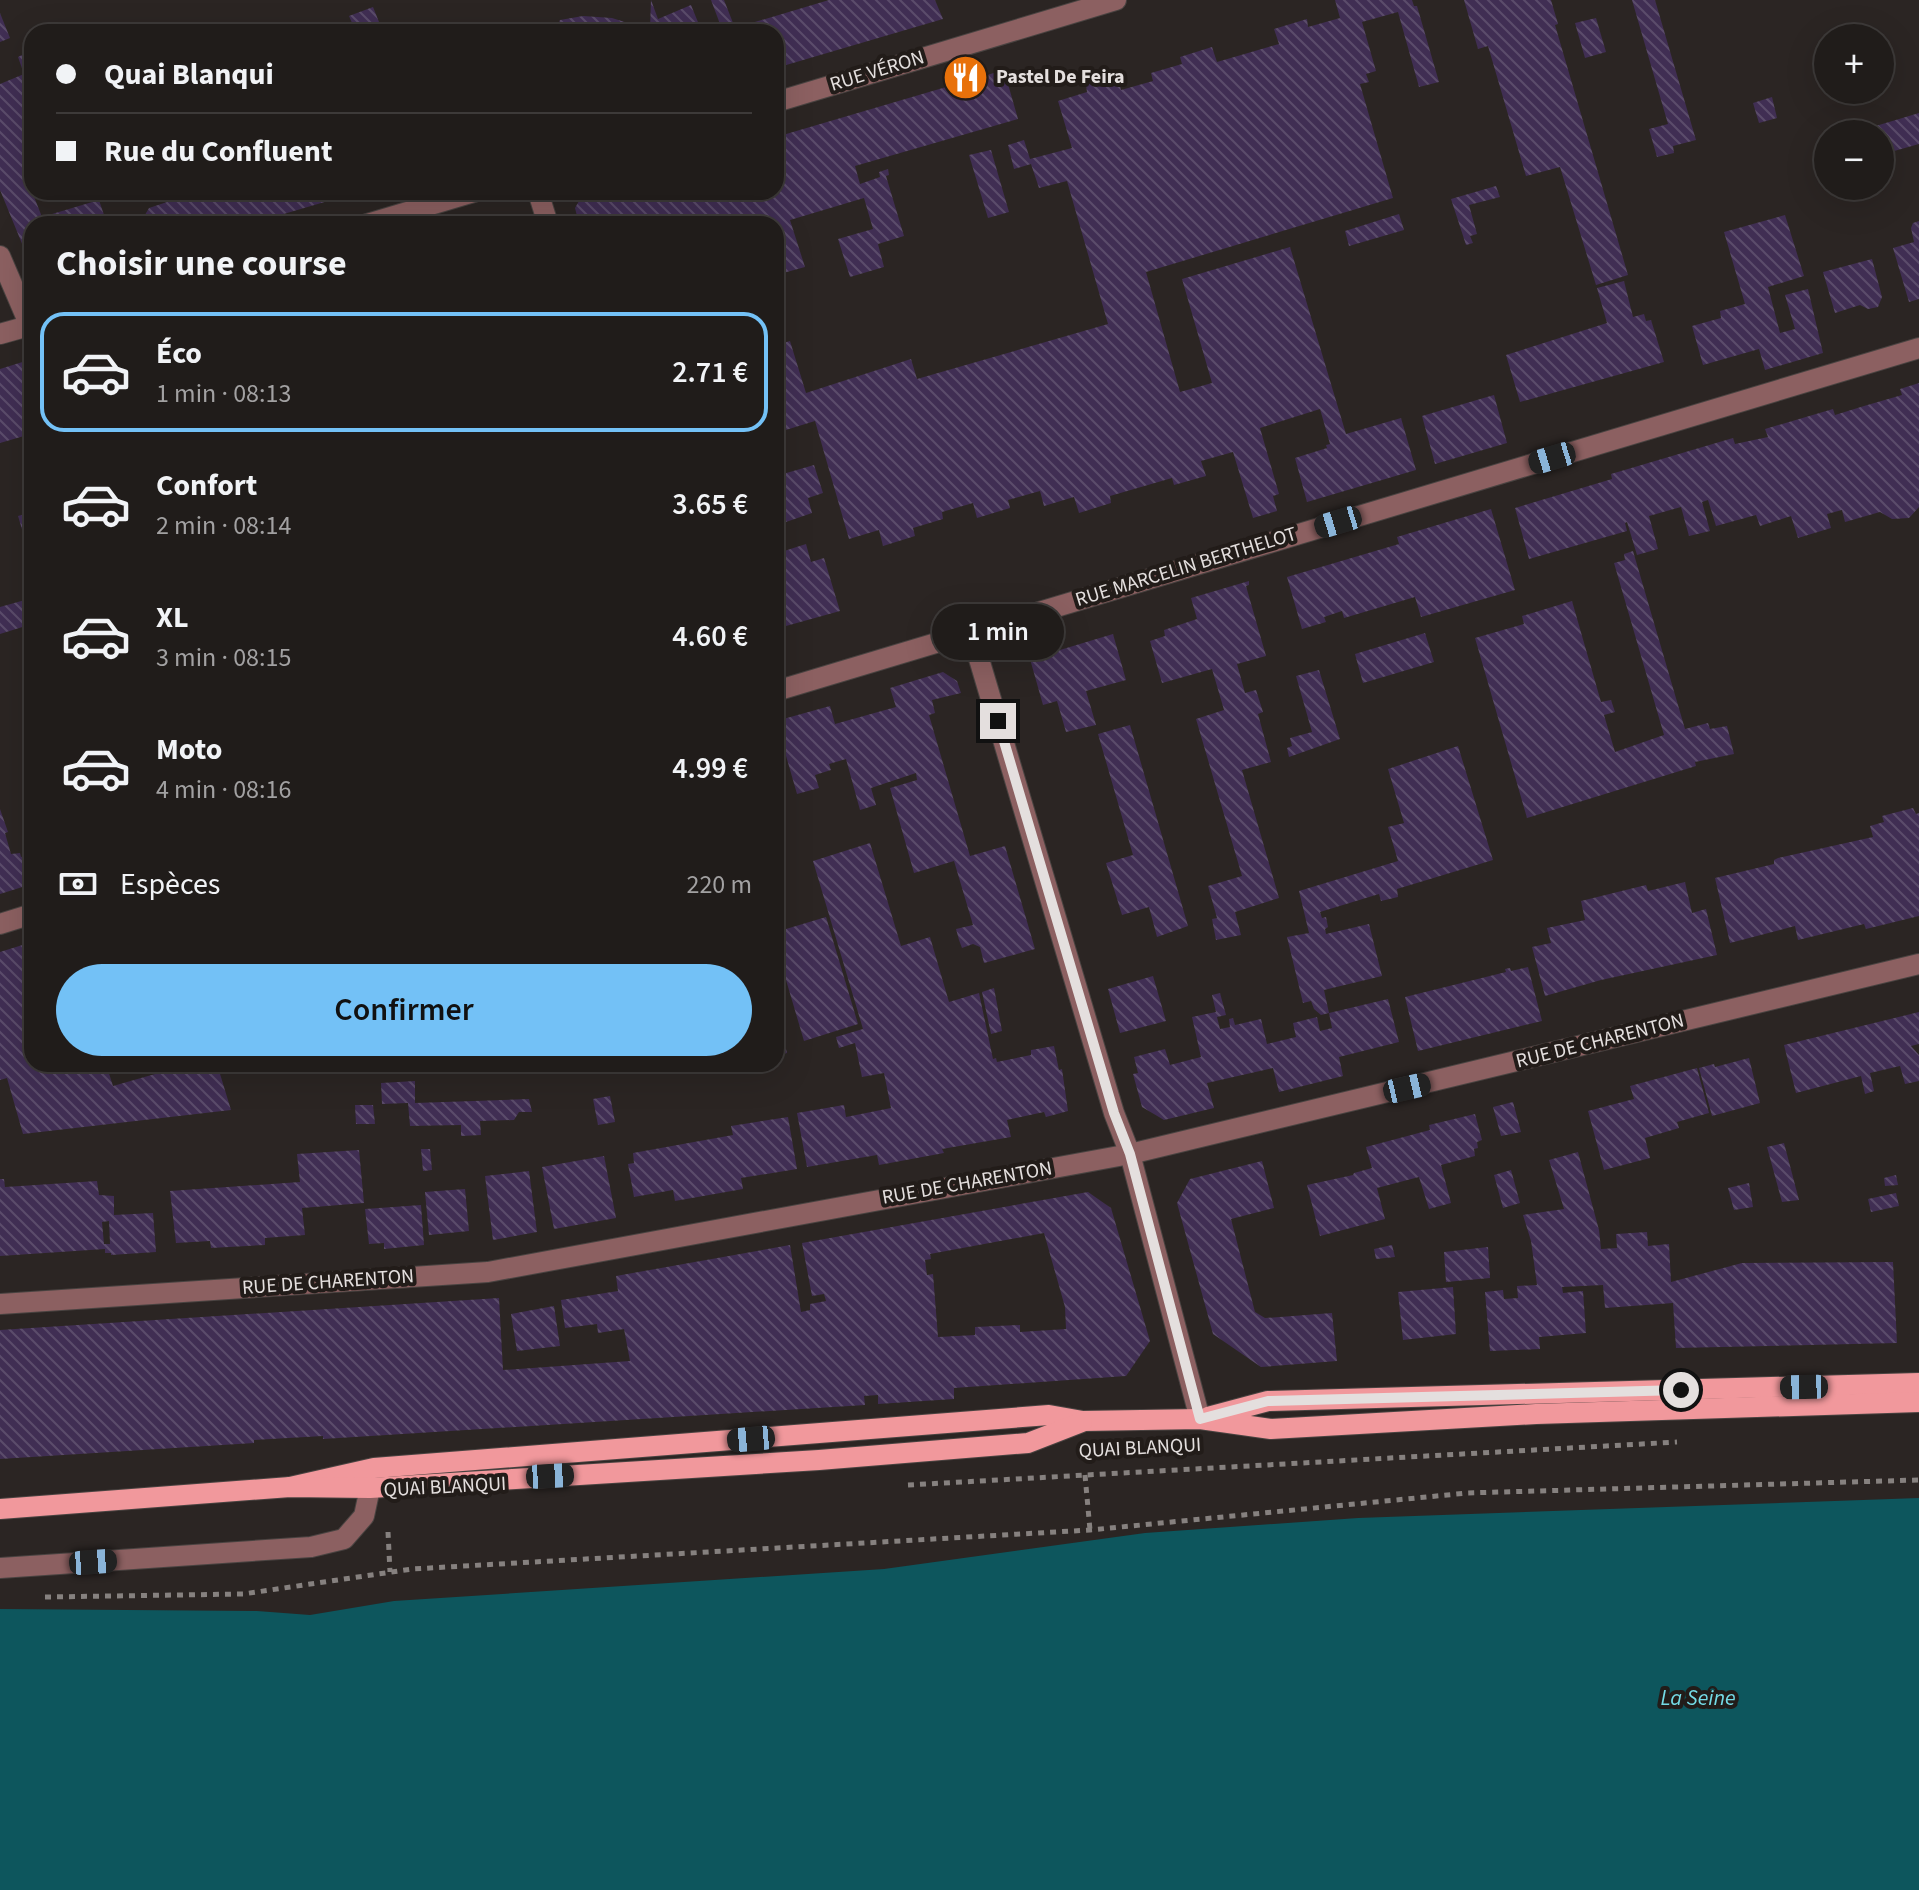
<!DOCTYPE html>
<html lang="fr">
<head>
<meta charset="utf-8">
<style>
  :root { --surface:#201c1a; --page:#282523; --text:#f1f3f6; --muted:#a2a1a2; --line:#3d3a39; --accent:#73c1f6 }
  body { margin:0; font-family:"Source Sans 3",sans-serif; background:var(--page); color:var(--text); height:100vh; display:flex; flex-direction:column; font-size:30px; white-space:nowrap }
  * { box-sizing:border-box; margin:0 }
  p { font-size:26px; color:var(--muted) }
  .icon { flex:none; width:44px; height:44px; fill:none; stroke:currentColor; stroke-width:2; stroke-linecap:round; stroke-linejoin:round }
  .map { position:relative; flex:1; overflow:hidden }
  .panel { position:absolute; left:24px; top:216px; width:760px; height:856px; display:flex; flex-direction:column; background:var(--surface); border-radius:24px; box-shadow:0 8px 32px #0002,0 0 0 2px var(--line) }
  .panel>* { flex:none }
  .banner { position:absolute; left:24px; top:24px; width:760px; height:176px; border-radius:24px; box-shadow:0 8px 32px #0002,0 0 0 2px var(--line); display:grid; align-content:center; height:176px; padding:0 32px; background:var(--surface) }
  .tools { position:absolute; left:1814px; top:24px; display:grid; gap:16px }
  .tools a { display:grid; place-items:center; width:80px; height:80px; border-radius:50%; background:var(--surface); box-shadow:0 8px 32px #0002,0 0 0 2px var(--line); font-size:40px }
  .end { position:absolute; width:36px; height:36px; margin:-18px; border:10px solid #e4dfde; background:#111; box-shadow:0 0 0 4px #111 }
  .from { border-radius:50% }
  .bubble { position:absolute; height:56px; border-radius:28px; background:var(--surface); box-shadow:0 8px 32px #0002,0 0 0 2px var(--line); font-size:26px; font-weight:600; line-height:56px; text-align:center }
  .car { position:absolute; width:24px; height:48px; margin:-24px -12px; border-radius:10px; box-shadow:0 0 6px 2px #0007; background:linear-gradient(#222 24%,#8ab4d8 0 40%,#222 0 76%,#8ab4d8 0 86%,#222 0) }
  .banner b { display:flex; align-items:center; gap:28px; height:76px; font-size:30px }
  .banner b+b { border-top:2px solid var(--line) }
  .banner i { width:20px; height:20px; background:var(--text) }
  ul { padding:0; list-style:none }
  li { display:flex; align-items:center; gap:24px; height:120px; margin:0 16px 12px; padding:0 16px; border:4px solid transparent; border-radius:24px }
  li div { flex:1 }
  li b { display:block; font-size:30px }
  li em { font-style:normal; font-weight:600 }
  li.selected { border-color:var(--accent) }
  li>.icon { width:72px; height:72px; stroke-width:1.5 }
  h2 { padding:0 32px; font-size:36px; line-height:96px }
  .pay { display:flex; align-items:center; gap:20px; height:88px; padding:0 32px; font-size:30px }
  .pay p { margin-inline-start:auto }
  .primary-button { display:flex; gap:16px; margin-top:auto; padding:16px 32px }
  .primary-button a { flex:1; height:92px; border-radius:48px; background:var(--accent); color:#111; font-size:32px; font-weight:600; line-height:92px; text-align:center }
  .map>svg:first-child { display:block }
  .water { fill:#0d565d }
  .building { fill:url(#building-back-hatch); fill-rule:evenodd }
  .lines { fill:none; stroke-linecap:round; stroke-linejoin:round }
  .minor-casing { stroke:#494341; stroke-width:22 }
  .major-casing { stroke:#494341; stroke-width:22 }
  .path { stroke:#86817f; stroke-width:5; stroke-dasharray:6 6; stroke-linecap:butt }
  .minor { stroke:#8c6061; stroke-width:20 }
  .major { stroke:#f1989c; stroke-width:20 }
  .route { stroke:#e4dfde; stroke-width:10 }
  .labels { text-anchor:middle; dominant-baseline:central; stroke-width:8; stroke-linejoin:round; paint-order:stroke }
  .street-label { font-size:20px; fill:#e4dfde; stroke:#221c19 }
  .poi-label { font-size:20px; font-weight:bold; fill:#e4dfde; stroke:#221c19; text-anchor:start }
  .water-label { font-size:22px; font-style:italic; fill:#74dbe6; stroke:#221c19 }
</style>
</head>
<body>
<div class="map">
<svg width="1919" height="1890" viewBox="0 0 1919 1890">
  <defs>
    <pattern id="building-back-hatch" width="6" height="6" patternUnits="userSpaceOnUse" patternTransform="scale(2)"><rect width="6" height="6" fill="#402e53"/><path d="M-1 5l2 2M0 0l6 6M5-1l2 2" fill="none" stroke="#5b4c6b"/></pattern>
  </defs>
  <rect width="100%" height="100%" fill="#2b2523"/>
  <!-- water -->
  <polygon class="water" points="1919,1498 1919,1890 0,1890 0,1609 257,1611 310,1615 394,1601 884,1569 1145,1533 1358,1518"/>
  <!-- building -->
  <g class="building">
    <polygon points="651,0 658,19 691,5 702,32 532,32 550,24 557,27 560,20 583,16 612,18 650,30"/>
    <polygon points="711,0 724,0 735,28 829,0 935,0 943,19 776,68 776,32 723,32"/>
    <polygon points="1335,0 1412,0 1414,6 1417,6 1439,82 1419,87 1398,12 1362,22 1376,71 1366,74 1369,82 1360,84 1393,198 1146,272 1180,392 1212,383 1182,279 1290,247 1346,434 1401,418 1416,470 1307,502 1295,458 1327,448 1326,445 1330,444 1320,409 1260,428 1279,494 1273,496 1277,511 1253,518 1233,452 1201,461 1206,476 1174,485 1172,478 1110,496 1111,503 1079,513 1074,497 1044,506 1040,491 1008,500 1010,508 977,518 973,503 942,512 943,519 913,528 915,536 883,546 879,530 849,539 815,421 776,433 776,345 790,341 806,393 911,359 917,379 1108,324 1067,181 1039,188 1031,164 1014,169 1008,145 1024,140 1030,159 1072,148 1058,101 1087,92 1086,85 1117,75 1121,90 1153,81 1151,73 1182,64 1180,57 1212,47 1217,62 1279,44 1274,29 1307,19 1308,27 1340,18"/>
    <polygon points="1464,0 1551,0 1558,24 1555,25 1628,275 1596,285 1560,167 1526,176 1488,46 1478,49"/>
    <polygon points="1632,0 1655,0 1696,140 1673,146 1674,153 1657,157 1649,129 1668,124"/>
    <polygon points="373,7 383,32 356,32 349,16"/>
    <polygon points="0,13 10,38 0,42"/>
    <polygon points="1596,18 1606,52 1585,58 1575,23"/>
    <polygon points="24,54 27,60 32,58 31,189 42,217 99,200 107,224 32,224 32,268 0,190 0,84 24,74 18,57"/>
    <polygon points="1004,70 1018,119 855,166 860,184 880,177 879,172 888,169 889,175 886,176 904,236 878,244 884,267 850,277 838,239 873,229 864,198 790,220 805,267 776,275 776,224 672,224 671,221 661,224 579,224 575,208 583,194 589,192 688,192 690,201 720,192 776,192 776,137"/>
    <polygon points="1772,97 1777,118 1759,123 1753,103"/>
    <polygon points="1919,113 1919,144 1880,155 1880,134 1860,134 1859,131"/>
    <polygon points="991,150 1009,212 988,218 969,155"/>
    <polygon points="1496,186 1500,197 1469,205 1477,234 1470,236 1473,243 1466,245 1451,199"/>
    <polygon points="185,192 344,192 345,196 250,224 138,224 138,221 142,220 149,208 179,198 177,194"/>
    <polygon points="1399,214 1404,230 1349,246 1345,231"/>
    <polygon points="1785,215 1804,276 1768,287 1780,333 1795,329 1785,295 1808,289 1823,353 1765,370 1759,349 1703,365 1692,326 1721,318 1720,311 1745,304 1724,232"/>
    <polygon points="1919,221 1919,299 1909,302 1893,248 1914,242 1911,228 1913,223"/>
    <polygon points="1872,259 1882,297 1878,307 1868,309 1860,305 1835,313 1823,272"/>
    <polygon points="1624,281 1633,317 1644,314 1646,321 1651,320 1664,362 1520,402 1506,355 1607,323 1597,288"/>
    <polygon points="32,359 32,459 31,459 24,436 0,443 0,369"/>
    <polygon points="1919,383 1919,507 1909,518 1892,519 1880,512 1845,522 1842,510 1827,514 1831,528 1798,538 1791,516 1760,526 1756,515 1716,526 1708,500 1702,502 1710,531 1689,536 1681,507 1649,516 1658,549 1637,555 1627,522 1625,523 1627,531 1529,559 1515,508 1612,479 1611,474 1733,438 1735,444 1768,437 1765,429 1833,409 1835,415 1864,406 1902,395 1900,389"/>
    <polygon points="1494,395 1507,443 1435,464 1422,416"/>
    <polygon points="814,465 823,493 808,498 812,513 786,522 776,490 776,476"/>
    <polygon points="1491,509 1515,590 1421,617 1415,597 1344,618 1342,611 1324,617 1326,622 1302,629 1287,577 1399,544 1397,537"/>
    <polygon points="32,512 32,559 31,559 18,516"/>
    <polygon points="806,544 811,562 824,558 840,611 786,626 776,591 776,571 784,569 781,552"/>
    <polygon points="1633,551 1685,729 1708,723 1710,729 1727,726 1734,754 1695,762 1696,766 1527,818 1475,638 1524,624 1522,616 1572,601 1601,702 1611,700 1615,712 1604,715 1615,752 1664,735 1614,563 1625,560 1624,554"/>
    <polygon points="1249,581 1249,585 1246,586 1266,656 1237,664 1245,693 1256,690 1263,712 1258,714 1271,762 1242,770 1279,898 1235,912 1241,935 1216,940 1212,919 1217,918 1208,886 1242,876 1196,719 1224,710 1212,669 1162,683 1150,641 1165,636 1164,630 1197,619 1191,598"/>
    <polygon points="32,598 32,624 0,634 0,607"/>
    <polygon points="1425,633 1434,662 1363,683 1355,654"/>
    <polygon points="1113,634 1126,680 1086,691 1096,725 1066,732 1057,701 1043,705 1030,659"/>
    <polygon points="1319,670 1340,739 1289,757 1287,748 1292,746 1290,738 1312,732 1296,676"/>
    <polygon points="943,672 957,681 961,693 932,700 935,713 929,715 970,856 1005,846 1035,949 984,963 980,947 973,944 962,948 959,940 956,929 973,925 954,861 914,873 890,788 917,780 916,773 871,788 876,805 860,810 846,759 829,764 831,770 815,775 819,788 797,794 776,721 830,706 835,724 896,707 890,688"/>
    <polygon points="1130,725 1188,926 1157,937 1149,907 1122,915 1106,863 1133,855 1098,734"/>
    <polygon points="1458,746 1493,860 1397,889 1398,897 1381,901 1379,894 1320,912 1322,918 1326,917 1328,927 1325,929 1326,934 1369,924 1382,976 1324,990 1329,1013 1388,999 1399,1042 1339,1057 1343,1076 1279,1092 1273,1068 1207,1083 1214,1108 1164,1120 1142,1107 1133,1074 1138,1073 1134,1057 1165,1049 1170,1065 1201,1057 1192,1017 1216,1012 1212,995 1220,993 1226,1015 1217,1017 1220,1029 1230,1027 1229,1019 1233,1018 1235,1025 1261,1019 1267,1044 1296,1037 1293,1023 1317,1017 1320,1031 1332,1028 1329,1013 1321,1015 1314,1009 1311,1001 1303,1003 1287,937 1309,933 1299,891 1398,861 1388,827 1404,823 1388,769"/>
    <polygon points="1913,808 1916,814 1919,813 1919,916 1866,929 1864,924 1798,940 1795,926 1730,943 1715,878 1774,864 1774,860 1778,858 1873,837 1870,826 1884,822 1882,816"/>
    <polygon points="0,809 8,832 5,833 11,854 20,853 21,857 31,854 24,832 32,830 32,884 0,894"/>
    <polygon points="870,843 901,946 930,937 949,1002 979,993 993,1059 996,1058 997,1062 1031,1055 1031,1050 1054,1046 1059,1070 1062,1069 1068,1111 1046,1117 1044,1112 1007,1120 1011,1137 942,1149 944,1153 879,1165 877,1155 807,1167 797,1113 844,1105 846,1117 891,1108 884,1073 862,1077 855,1043 839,1048 836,1037 863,1029 813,861"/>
    <polygon points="1685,882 1692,913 1706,909 1717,955 1601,980 1545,996 1532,947 1551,943 1547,928 1585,920 1581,901 1646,885 1648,891"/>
    <polygon points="826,917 858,1024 804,1041 776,946 776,932"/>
    <polygon points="32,942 32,1064 106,1064 113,1086 176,1068 175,1064 217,1064 231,1110 23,1134 7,1078 0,1080 0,952"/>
    <polygon points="1528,967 1542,1021 1418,1051 1405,997 1506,972 1505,969 1510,968 1511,971"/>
    <polygon points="1153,976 1166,1021 1120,1033 1108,989"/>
    <polygon points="994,988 1002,1031 991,1034 982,992"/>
    <polygon points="1919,1012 1919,1044 1911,1046 1919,1055 1919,1081 1905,1084 1900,1066 1870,1073 1874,1091 1865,1094 1861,1076 1796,1093 1784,1045"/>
    <polygon points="783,1038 787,1053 776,1056 776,1040"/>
    <polygon points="1749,1058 1760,1103 1712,1116 1699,1068 1714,1064 1715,1067"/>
    <polygon points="1697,1068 1709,1113 1677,1122 1679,1128 1645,1138 1650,1158 1604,1170 1588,1111 1634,1099 1630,1086"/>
    <polygon points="415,1081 415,1103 529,1099 532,1112 519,1112 514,1120 480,1121 481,1135 461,1136 461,1125 410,1126 408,1103 382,1104 381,1083"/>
    <polygon points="610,1096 615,1122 598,1125 593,1099"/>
    <polygon points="1513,1102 1521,1132 1501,1136 1493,1107"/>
    <polygon points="355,1105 373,1105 375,1124 356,1124"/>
    <polygon points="1475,1114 1482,1140 1477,1142 1478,1148 1474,1149 1475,1156 1441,1165 1451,1203 1429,1209 1419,1177 1377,1188 1385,1219 1320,1236 1307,1185 1353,1175 1354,1173 1372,1168 1366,1147 1430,1130 1429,1125"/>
    <polygon points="788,1117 797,1169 741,1178 743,1189 675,1201 673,1190 634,1197 628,1164 634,1163 633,1153 733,1135 731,1126"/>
    <polygon points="1784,1143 1799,1200 1782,1202 1767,1147"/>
    <polygon points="421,1149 430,1149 432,1170 423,1171"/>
    <polygon points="359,1150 364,1203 302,1208 305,1235 265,1238 265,1245 211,1248 210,1241 176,1243 170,1191 300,1182 297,1154"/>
    <polygon points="1578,1152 1599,1230 1601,1249 1617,1248 1616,1234 1647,1232 1648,1246 1669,1244 1671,1282 1742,1263 1893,1262 1897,1343 1676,1348 1673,1303 1605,1308 1603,1285 1562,1287 1563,1293 1583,1291 1586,1333 1539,1337 1540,1349 1490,1351 1485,1292 1503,1290 1504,1299 1518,1298 1517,1286 1537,1285 1531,1241 1523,1215 1564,1209 1549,1160"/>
    <polygon points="604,1156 616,1218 554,1229 542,1167"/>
    <polygon points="1262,1161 1274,1208 1231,1219 1255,1312 1265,1318 1332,1313 1337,1361 1261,1367 1213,1334 1177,1203 1190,1179"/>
    <polygon points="1511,1170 1520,1203 1503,1208 1494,1175"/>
    <polygon points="529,1171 537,1232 493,1240 485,1176"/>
    <polygon points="1896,1175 1898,1185 1885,1186 1884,1178"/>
    <path d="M0,1179H4L5,1187L97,1181L99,1195L114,1196V1215L153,1213L156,1252L111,1255V1253H105V1249L0,1256ZM109,1221L110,1244H104L102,1222Z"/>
    <polygon points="1749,1183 1753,1207 1734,1210 1728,1188"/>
    <polygon points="465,1189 469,1231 429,1235 425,1192"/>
    <path d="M1088,1192L1111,1208L1150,1341L1126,1376L954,1388V1399L878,1404V1395L864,1396L865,1405L323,1439V1436L254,1440V1443L0,1459V1330L499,1298L503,1370L630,1361L624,1329L598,1333L597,1324L565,1328L561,1300L618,1291L616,1276L790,1245L801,1312L810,1310V1304L826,1301L824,1294L812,1296L802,1243ZM1044,1233L1065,1307L1066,1329L1020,1332V1325L975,1327V1335L938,1337L933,1274L927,1275L925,1260L931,1259L930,1254Z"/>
    <polygon points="1896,1193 1899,1206 1871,1212 1868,1199"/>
    <polygon points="421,1205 424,1245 384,1249 384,1243 369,1244 365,1209"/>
    <polygon points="1392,1245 1395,1257 1376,1259 1374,1249"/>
    <polygon points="1488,1247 1490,1278 1446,1282 1444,1252"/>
    <polygon points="1453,1287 1456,1334 1403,1340 1398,1292"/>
    <polygon points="554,1306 560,1346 517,1351 511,1314"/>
  </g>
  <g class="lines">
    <defs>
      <g id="minor">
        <polyline points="776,102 1116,0"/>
        <polyline points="538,192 548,224"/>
        <polyline points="367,224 474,192"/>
        <polyline points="0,256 30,326"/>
        <polyline points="0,334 32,325"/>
        <polyline points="971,632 1114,1113 1130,1154 1200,1419"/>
        <polyline points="776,691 1919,348"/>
        <polyline points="0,924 32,914"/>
        <polyline points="0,1304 488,1272 1130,1154 1919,964"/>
        <polyline points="0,1568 311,1547 344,1539 364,1516 370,1488"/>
      </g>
      <g id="major">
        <polyline points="1208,1417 1268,1401 1919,1383"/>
        <polyline points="290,1487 374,1468 1049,1415 1083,1421 1200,1419 1271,1429 1536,1414 1919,1402"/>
        <polyline points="0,1509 290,1487 370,1488 819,1460 1028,1443 1082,1422"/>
      </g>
    </defs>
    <!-- minor casing -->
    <use href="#minor" class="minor-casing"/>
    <!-- major casing -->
    <use href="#major" class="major-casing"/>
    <!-- path -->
    <g class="path">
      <polyline points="1085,1475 1090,1530"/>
      <polyline points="908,1485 1677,1442"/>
      <polyline points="388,1532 390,1572"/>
      <polyline points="45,1597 243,1594 412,1569 1090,1530 1467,1493 1919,1480"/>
    </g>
    <!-- minor -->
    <use href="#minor" class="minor"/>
    <!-- major -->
    <use href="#major" class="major"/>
  </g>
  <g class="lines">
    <!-- route -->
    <polyline class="route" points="998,721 1114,1113 1130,1154 1200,1419 1268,1401 1681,1390"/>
  </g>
  <!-- icons -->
  <defs>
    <symbol id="restaurant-disc" viewBox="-11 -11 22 22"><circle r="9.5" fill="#e8710a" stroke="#221c19"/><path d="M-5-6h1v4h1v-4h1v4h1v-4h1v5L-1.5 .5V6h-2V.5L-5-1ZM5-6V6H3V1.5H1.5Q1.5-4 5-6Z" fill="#fff"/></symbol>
  </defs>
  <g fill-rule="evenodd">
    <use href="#restaurant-disc" x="940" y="52" width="51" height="51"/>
  </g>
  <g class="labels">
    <!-- street labels -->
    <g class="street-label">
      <text transform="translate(877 71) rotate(-17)">RUE VÉRON</text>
      <text transform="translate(1186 567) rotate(-17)">RUE MARCELIN BERTHELOT</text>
      <text transform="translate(1600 1041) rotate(-14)">RUE DE CHARENTON</text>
      <text transform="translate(967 1183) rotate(-10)">RUE DE CHARENTON</text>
      <text transform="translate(328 1282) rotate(-4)">RUE DE CHARENTON</text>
      <text transform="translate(1140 1448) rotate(-3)">QUAI BLANQUI</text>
      <text transform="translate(445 1487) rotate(-3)">QUAI BLANQUI</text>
    </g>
    <!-- poi labels -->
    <g class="poi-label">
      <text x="996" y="77">Pastel De Feira</text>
    </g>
    <!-- water labels -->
    <g class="water-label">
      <text x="1698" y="1698">La Seine</text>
    </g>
  </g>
</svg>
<div class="tools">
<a>+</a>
<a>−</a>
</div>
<i class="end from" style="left:1681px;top:1390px"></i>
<i class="end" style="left:998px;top:721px"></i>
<div class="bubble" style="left:932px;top:604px;width:132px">1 min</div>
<i class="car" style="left:1552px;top:458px;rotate:253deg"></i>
<i class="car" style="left:1338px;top:522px;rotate:253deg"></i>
<i class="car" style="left:1407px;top:1088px;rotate:77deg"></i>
<i class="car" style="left:1804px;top:1387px;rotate:269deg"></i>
<i class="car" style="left:751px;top:1439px;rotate:265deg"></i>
<i class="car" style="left:550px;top:1476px;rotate:87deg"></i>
<i class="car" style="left:93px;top:1562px;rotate:86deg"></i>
<div class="banner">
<b><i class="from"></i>Quai Blanqui</b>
<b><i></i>Rue du Confluent</b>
</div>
<section class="panel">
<h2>Choisir une course</h2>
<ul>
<li class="selected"><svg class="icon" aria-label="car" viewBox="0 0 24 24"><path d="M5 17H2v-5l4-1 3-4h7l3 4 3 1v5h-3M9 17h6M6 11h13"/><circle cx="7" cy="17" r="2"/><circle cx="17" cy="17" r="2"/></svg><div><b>Éco</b><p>1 min · 08:13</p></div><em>2.71 €</em></li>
<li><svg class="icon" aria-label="car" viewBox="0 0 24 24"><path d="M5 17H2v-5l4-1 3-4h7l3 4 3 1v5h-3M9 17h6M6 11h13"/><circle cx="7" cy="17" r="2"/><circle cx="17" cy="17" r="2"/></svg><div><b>Confort</b><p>2 min · 08:14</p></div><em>3.65 €</em></li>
<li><svg class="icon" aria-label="car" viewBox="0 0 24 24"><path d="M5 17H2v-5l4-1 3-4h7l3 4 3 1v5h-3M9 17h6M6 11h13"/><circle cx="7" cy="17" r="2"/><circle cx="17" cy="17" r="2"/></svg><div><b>XL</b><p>3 min · 08:15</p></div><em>4.60 €</em></li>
<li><svg class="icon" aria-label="car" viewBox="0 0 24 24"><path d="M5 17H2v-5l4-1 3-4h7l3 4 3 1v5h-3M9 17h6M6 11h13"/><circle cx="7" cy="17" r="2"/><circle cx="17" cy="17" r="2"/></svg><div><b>Moto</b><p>4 min · 08:16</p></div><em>4.99 €</em></li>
</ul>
<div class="pay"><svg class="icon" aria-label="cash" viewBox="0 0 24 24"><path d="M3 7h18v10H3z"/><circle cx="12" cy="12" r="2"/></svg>Espèces<p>220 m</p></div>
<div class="primary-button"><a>Confirmer</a></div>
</section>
</div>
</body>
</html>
